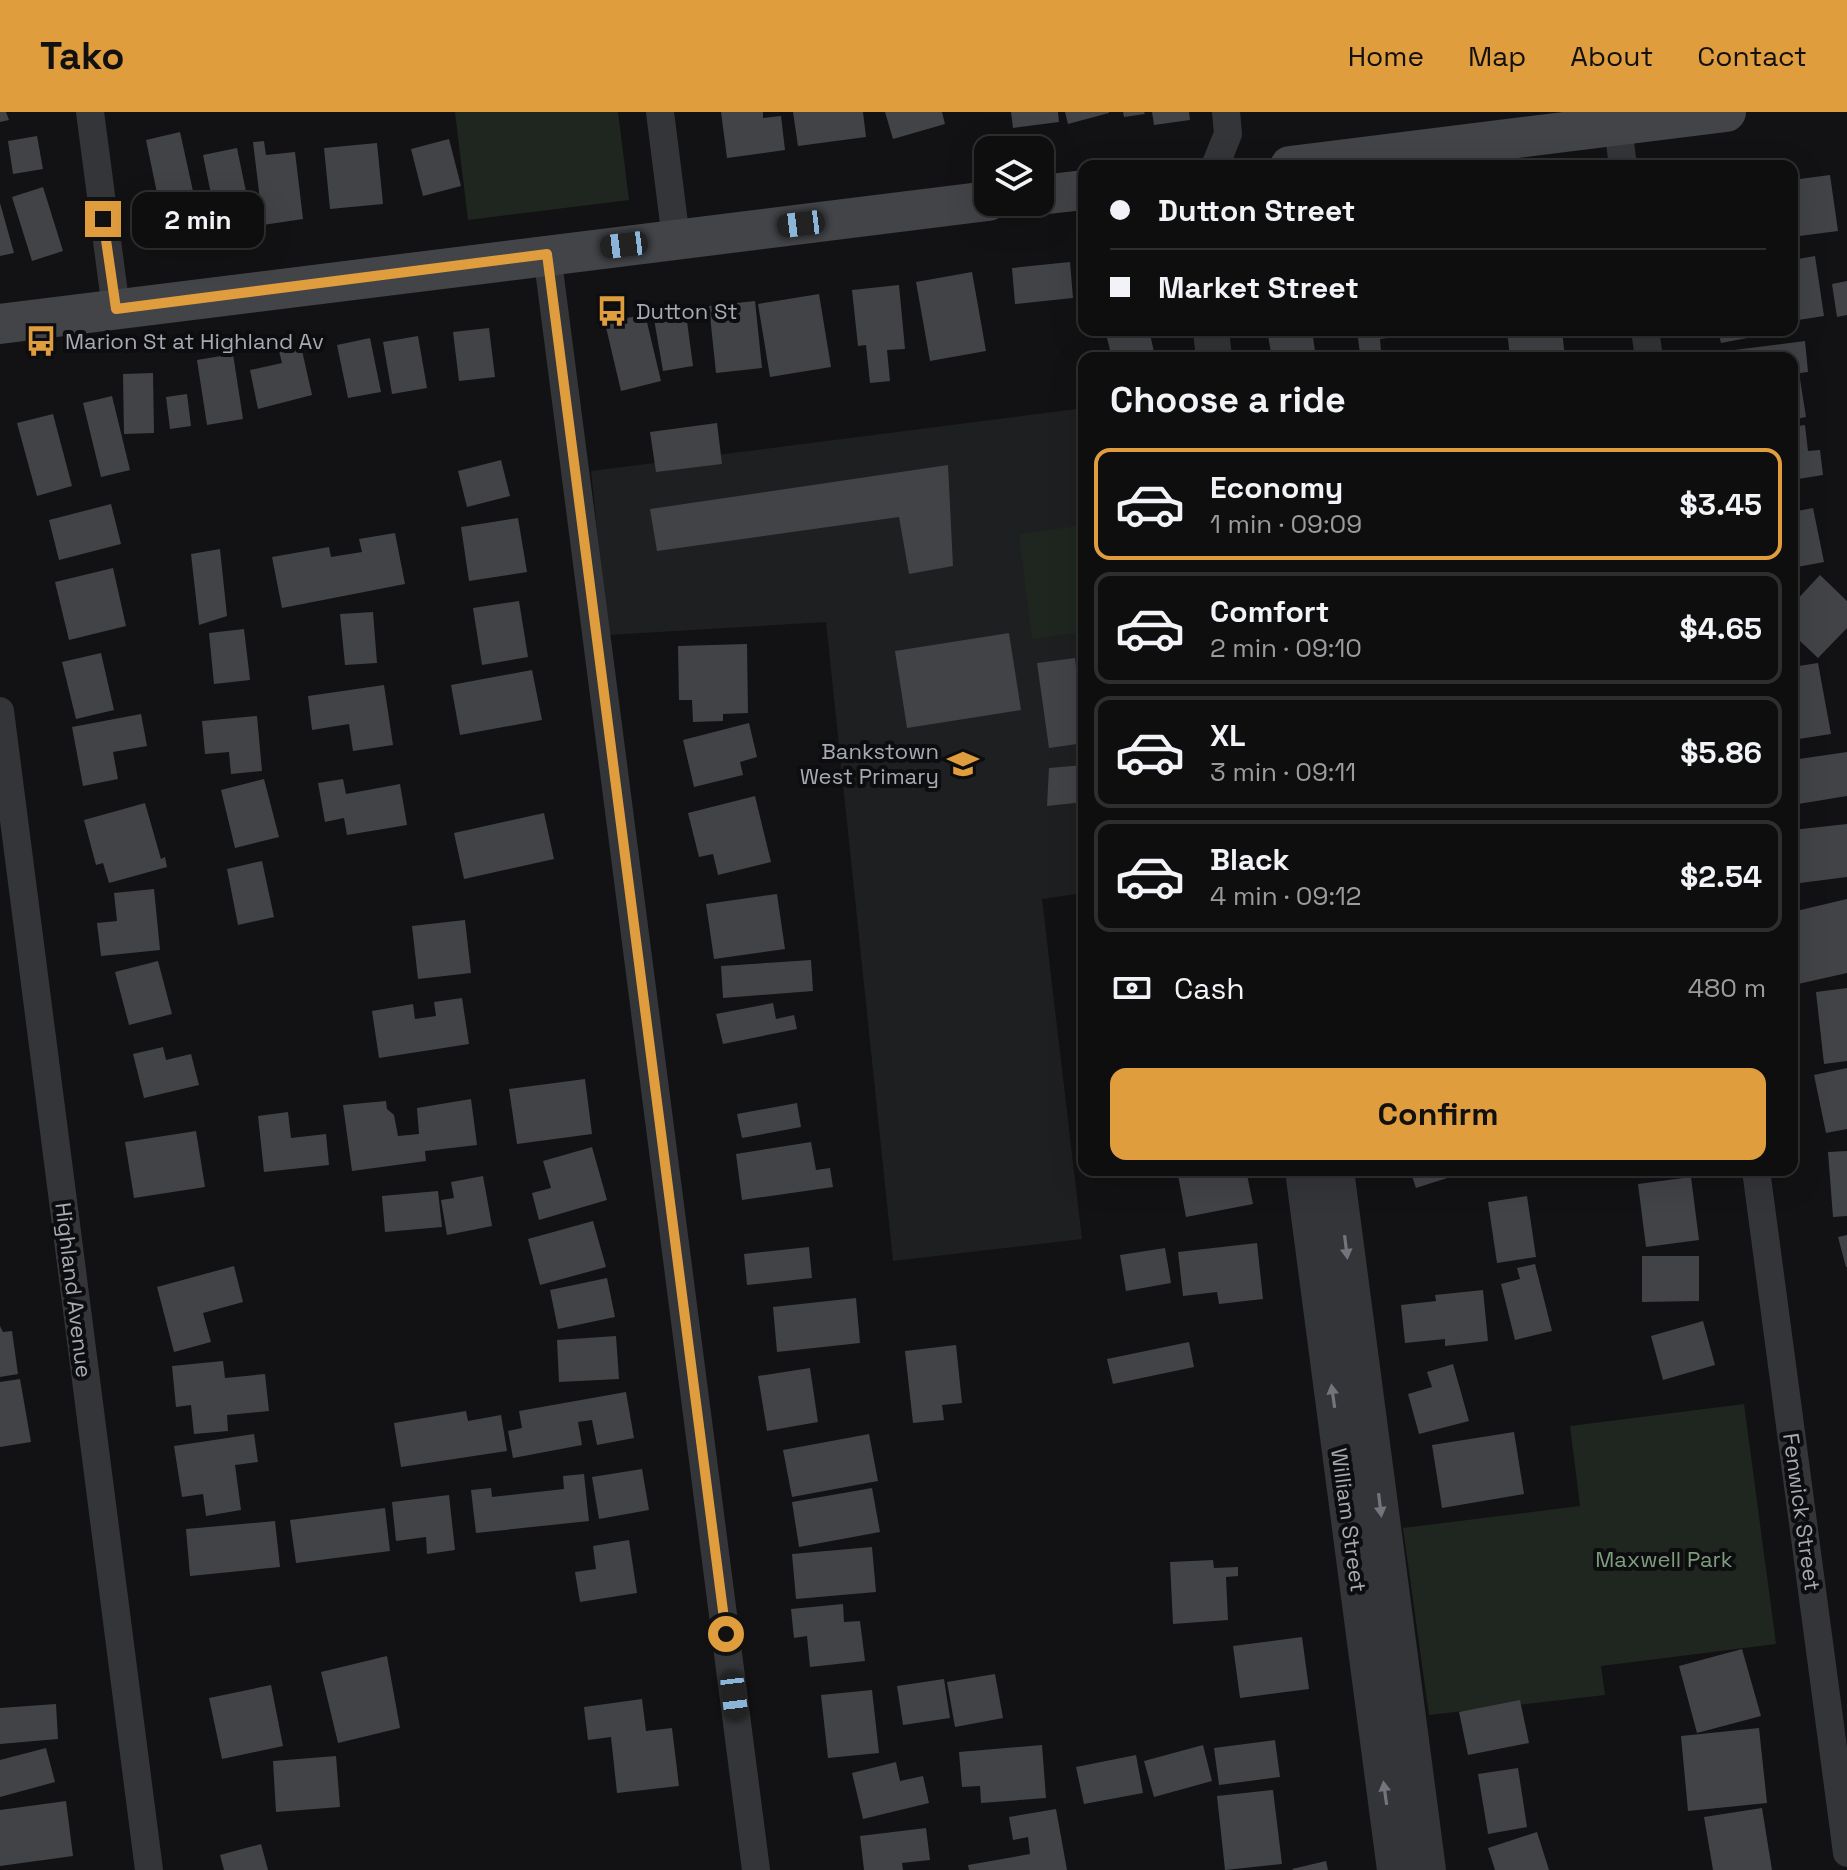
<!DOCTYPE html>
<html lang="en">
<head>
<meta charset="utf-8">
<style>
  :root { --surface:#0e0e0f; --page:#171718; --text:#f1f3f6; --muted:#9b9c9e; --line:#2e2e2f; --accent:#e09d3e }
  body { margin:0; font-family:"Space Grotesk",sans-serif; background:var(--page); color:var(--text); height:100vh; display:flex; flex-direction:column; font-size:30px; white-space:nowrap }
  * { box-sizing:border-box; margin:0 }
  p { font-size:26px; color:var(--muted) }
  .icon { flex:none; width:44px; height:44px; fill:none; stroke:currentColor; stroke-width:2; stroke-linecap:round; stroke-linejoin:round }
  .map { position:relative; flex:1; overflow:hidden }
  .sheet { position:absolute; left:1078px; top:240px; width:720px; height:824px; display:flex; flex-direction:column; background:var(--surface); border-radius:16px; box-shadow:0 8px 32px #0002,0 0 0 2px var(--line) }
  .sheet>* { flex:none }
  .top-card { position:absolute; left:1078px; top:48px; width:720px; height:176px; border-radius:16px; box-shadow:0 8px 32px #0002,0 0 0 2px var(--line); display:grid; align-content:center; height:176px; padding:0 32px; background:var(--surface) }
  .controls { position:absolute; left:974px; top:24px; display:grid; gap:16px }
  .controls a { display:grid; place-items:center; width:80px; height:80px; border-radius:16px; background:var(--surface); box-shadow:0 8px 32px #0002,0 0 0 2px var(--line); font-size:40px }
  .end { position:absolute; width:36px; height:36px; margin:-18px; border:10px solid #e09d3e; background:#111; box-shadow:0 0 0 4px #111 }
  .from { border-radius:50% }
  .bubble { position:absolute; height:56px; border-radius:16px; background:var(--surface); box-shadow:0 8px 32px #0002,0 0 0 2px var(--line); font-size:26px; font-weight:600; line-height:56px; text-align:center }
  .car { position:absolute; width:24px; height:48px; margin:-24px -12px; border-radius:10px; box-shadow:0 0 6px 2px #0007; background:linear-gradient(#222 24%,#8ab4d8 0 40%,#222 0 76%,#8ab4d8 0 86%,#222 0) }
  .top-card b { display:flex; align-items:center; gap:28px; height:76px; font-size:30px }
  .top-card b+b { border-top:2px solid var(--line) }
  .top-card i { width:20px; height:20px; background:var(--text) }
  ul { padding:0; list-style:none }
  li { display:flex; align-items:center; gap:24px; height:112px; margin:0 16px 12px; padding:0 16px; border:4px solid var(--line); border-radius:16px }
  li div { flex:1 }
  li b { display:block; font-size:30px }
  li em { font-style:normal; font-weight:600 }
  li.selected { border-color:var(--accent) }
  li>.icon { width:72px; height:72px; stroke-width:1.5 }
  h2 { padding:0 32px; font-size:36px; line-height:96px }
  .pay { display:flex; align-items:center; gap:20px; height:88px; padding:0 32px; font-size:30px }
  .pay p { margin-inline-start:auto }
  .action { display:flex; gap:16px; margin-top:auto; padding:16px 32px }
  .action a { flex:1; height:92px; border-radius:16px; background:var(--accent); color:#111; font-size:32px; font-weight:600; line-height:92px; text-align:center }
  header { display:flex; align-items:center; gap:48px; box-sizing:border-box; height:112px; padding:0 40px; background:var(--accent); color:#111 }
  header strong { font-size:38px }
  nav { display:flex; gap:44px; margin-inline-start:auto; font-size:28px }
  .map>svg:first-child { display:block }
  .built { fill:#1e1f21 }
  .green { fill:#1f261f }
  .building { fill:#414347 }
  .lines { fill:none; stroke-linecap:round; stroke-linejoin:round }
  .minor { stroke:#343538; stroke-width:28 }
  .tertiary { stroke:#343538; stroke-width:36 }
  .secondary { stroke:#424448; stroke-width:40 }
  .oneway { fill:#72757c }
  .route { stroke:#e09d3e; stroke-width:10 }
  .labels { text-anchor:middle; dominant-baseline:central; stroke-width:8; stroke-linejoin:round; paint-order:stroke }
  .poi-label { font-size:22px; fill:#a5aab3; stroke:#0d0d0f; text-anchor:start }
  .street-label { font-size:22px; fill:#a5aab3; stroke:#0d0d0f }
  .park-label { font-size:22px; fill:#7e9c7e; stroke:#0d0d0f }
</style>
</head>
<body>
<header>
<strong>Tako</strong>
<nav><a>Home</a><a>Map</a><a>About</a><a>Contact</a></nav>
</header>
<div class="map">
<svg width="1847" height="1758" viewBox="0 0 1847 1758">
  <rect width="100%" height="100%" fill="#121214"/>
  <!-- built -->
  <polygon class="built" points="1084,296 1084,781 1042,787 1082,1127 893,1149 826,510 608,523 591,359"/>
  <!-- green -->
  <g class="green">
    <polygon points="455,0 618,0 629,88 468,108"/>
    <polygon points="1077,414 1084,470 1084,520 1032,527 1019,422"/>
    <polygon points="1744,1292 1776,1532 1601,1554 1605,1583 1429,1603 1403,1416 1580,1394 1570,1314"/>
  </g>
  <!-- building -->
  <g class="building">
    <polygon points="0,0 6,0 9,8 0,10"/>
    <polygon points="721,0 763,0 763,6 781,4 785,38 727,46"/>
    <polygon points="793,0 863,0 866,25 798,34"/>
    <polygon points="885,0 942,0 945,12 893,27"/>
    <polygon points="1011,0 1058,0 1059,10 1013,16"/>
    <polygon points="1065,0 1109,0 1109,1 1068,12"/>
    <polygon points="1123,0 1144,0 1145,2 1124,5"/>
    <polygon points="1152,0 1189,0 1190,8 1154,13"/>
    <polygon points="180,20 198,102 163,110 146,28"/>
    <polygon points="37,24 43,57 13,62 8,29"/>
    <polygon points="449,27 461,74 423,84 411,37"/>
    <polygon points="264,29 266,43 295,40 303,107 263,113 253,30"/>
    <polygon points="377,31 383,92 330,97 324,36"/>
    <polygon points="237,36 252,109 218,116 203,43"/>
    <polygon points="1830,63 1838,119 1792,125 1792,68"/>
    <polygon points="43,75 63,139 32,149 12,85"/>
    <polygon points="0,91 14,141 0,144"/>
    <polygon points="1815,144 1824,204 1792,209 1792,148"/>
    <polygon points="1070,150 1073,186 1015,192 1012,156"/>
    <polygon points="972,160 986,239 930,249 916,170"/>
    <polygon points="1847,169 1847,203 1837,205 1832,172"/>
    <polygon points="899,173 905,237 887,238 890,269 870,271 866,233 858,234 852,178"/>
    <polygon points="819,182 831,255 770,265 758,192"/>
    <polygon points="755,189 762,256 716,261 709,194"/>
    <polygon points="645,202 661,269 621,279 605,211"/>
    <polygon points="686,202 693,254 663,259 654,207"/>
    <polygon points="489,216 495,265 459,269 453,220"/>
    <polygon points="1105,218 1149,218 1155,244 1112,246"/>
    <polygon points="1267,218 1312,218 1316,246 1272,246"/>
    <polygon points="1357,218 1409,218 1410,223 1380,227 1381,240 1360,242"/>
    <polygon points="1507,218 1562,218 1565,246 1510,246"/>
    <polygon points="1718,218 1762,218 1763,223 1721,231"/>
    <polygon points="418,224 427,276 392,282 383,230"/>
    <polygon points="370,226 381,280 348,286 337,233"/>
    <polygon points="1805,229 1808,260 1792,262 1792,246 1719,246 1718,240"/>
    <polygon points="301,234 312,283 258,297 250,258 282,251 279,239"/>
    <polygon points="233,242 243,307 207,313 197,248"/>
    <polygon points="153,261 154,321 124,322 123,262"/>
    <polygon points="1800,267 1806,305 1792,308 1792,268"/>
    <polygon points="187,282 191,314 170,317 166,285"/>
    <polygon points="112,284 130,358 101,365 83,291"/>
    <polygon points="53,302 72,374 37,384 17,311"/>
    <polygon points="717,311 722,352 656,360 650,320"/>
    <polygon points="1805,313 1808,339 1820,338 1823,363 1792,368 1792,315"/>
    <polygon points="501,348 510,384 467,395 458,359"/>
    <polygon points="948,353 953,454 909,462 899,405 657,439 650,397"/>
    <polygon points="111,392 121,432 59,448 49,408"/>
    <polygon points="1813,396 1824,450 1792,456 1792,400"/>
    <polygon points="518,406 527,460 469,469 461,415"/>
    <polygon points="395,421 405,472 282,496 272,445 329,435 331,445 362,440 359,427"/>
    <polygon points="220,437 227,504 199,513 191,442"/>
    <polygon points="113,456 126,514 69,528 55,470"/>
    <polygon points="1820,463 1847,489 1847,516 1818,546 1800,529 1792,537 1792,493"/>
    <polygon points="519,489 528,545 482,553 473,496"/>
    <polygon points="373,500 377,551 345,553 340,502"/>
    <polygon points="244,517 250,568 214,572 209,521"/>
    <polygon points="1009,521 1021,598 907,616 895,539"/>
    <polygon points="747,532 748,601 723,602 723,609 693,610 692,588 679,588 678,534"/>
    <polygon points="101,541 114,598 76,607 62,550"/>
    <polygon points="1075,546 1084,631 1049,636 1037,551"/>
    <polygon points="1818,551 1831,622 1792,628 1792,555"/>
    <polygon points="532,558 542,608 460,623 451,573"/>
    <polygon points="384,573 393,633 353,639 349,612 312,618 308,584"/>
    <polygon points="141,602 147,634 113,640 118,667 83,674 72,615"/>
    <polygon points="257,604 262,659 231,662 229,640 205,642 202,609"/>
    <polygon points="749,611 757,645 740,650 743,663 694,675 683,628"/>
    <polygon points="1847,640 1847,684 1792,693 1792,648"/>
    <polygon points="1084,653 1084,690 1047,694 1049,656"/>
    <polygon points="264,667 279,725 235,736 221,678"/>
    <polygon points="343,667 346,682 400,672 407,713 347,723 344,706 325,710 318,671"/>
    <polygon points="755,684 771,750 718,763 713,742 699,745 688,701"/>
    <polygon points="145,691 161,747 165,745 167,755 109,771 103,751 96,753 84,708"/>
    <polygon points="544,701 554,747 464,767 454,721"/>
    <polygon points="1847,712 1847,765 1792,772 1792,718"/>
    <polygon points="262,749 274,805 238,813 227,757"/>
    <polygon points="154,777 160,838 101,844 97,811 117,809 114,781"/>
    <polygon points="777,782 785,837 714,847 706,792"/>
    <polygon points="1847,787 1847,861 1798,872 1792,847 1792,800"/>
    <polygon points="465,808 471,861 418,867 412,814"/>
    <polygon points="811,848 813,879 723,886 721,854"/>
    <polygon points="158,849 172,902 129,913 115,860"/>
    <polygon points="1847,876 1847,949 1824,952 1816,880"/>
    <polygon points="462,886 469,932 379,946 372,899 413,892 415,907 436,904 434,890"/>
    <polygon points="773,891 776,907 794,903 797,917 723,932 716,902"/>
    <polygon points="163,935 166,948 191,942 199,973 144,986 133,942"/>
    <polygon points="1847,956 1847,1017 1826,1021 1814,963"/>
    <polygon points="585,967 592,1022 517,1032 509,977"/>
    <polygon points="471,987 477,1033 425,1039 426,1049 352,1059 343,993 386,989 387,997 394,1003 398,1024 419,1022 417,996"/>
    <polygon points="797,991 801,1015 742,1026 737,1002"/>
    <polygon points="288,1000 291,1026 326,1022 329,1053 264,1060 258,1004"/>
    <polygon points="196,1019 205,1075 134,1086 125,1030"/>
    <polygon points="811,1030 816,1058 830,1056 833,1075 742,1088 736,1042"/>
    <polygon points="592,1035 607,1088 539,1108 532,1081 551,1076 543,1049"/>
    <polygon points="1847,1039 1847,1104 1833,1105 1828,1040"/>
    <polygon points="1177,1058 1246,1058 1253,1092 1186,1105"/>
    <polygon points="1410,1058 1469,1058 1469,1059 1416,1076"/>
    <polygon points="483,1064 492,1114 447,1123 441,1088 454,1086 451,1070"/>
    <polygon points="1691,1065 1699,1128 1646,1135 1638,1072"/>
    <polygon points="438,1079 442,1115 385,1120 382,1084"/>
    <polygon points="1527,1084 1536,1145 1497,1151 1488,1090"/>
    <polygon points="593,1109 606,1155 540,1173 528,1127"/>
    <polygon points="1847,1123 1847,1155 1846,1155 1838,1125"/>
    <polygon points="1257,1131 1263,1187 1219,1192 1217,1180 1183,1184 1178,1140"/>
    <polygon points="809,1135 812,1166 747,1173 744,1142"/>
    <polygon points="1165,1136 1171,1171 1126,1179 1120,1143"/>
    <polygon points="1642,1144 1699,1144 1699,1189 1642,1190"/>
    <polygon points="1535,1152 1552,1219 1515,1228 1501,1172 1520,1167 1517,1156"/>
    <polygon points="234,1154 243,1190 203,1201 211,1230 174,1240 157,1175"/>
    <polygon points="607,1166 615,1205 558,1217 550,1178"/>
    <polygon points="1483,1178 1488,1229 1445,1234 1445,1227 1405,1231 1401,1193 1436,1189 1435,1183"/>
    <polygon points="856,1186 860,1231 777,1240 773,1195"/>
    <polygon points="1703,1209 1715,1253 1663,1268 1651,1224"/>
    <polygon points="0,1214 3,1220 12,1219 18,1262 0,1265"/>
    <polygon points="616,1224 619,1267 559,1270 557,1228"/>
    <polygon points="1189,1230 1194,1255 1113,1272 1107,1247"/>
    <polygon points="956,1233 962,1291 942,1293 944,1308 913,1311 905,1239"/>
    <polygon points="223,1249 225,1266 265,1262 269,1299 227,1303 228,1319 194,1322 191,1293 176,1295 172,1254"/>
    <polygon points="1453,1252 1469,1309 1419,1322 1408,1282 1432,1275 1427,1260"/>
    <polygon points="810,1256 818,1310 767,1319 758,1264"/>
    <polygon points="20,1267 31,1330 0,1335 0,1270"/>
    <polygon points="626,1280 634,1326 597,1333 592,1308 578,1310 582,1333 513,1346 508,1319 522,1316 519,1299"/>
    <polygon points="466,1299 468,1309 501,1303 507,1339 401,1355 394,1311"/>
    <polygon points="1514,1320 1524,1382 1442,1396 1432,1333"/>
    <polygon points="254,1322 258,1350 235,1353 241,1398 206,1404 203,1382 182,1385 174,1334"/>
    <polygon points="869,1322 878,1369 792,1385 783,1338"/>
    <polygon points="642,1357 649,1398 599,1407 592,1365"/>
    <polygon points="584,1362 589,1409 476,1421 471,1378 491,1376 492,1385 564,1377 563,1364"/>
    <polygon points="872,1376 880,1420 799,1435 792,1390"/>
    <polygon points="449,1383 455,1438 427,1442 426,1425 396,1429 392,1390"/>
    <polygon points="385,1396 390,1439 296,1451 290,1408"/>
    <polygon points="275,1409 280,1455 190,1464 186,1417"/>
    <polygon points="629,1428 637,1481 580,1490 575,1460 596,1457 593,1434"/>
    <polygon points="872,1435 876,1480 796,1487 792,1442"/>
    <polygon points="1213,1448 1214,1456 1238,1455 1238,1464 1226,1465 1228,1508 1173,1512 1170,1450"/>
    <polygon points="843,1492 844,1510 860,1509 865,1549 810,1555 807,1524 794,1526 791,1497"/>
    <polygon points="1302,1525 1309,1577 1240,1586 1233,1534"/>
    <polygon points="1742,1537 1761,1604 1697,1621 1679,1554"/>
    <polygon points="387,1544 400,1616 338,1631 321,1560"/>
    <polygon points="995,1562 1003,1606 955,1615 947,1570"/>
    <polygon points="944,1567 950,1606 903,1613 897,1574"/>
    <polygon points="271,1573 283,1634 222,1647 209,1586"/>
    <polygon points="872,1578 879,1641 828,1646 821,1583"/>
    <polygon points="642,1587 646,1619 672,1616 679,1674 617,1681 611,1625 588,1628 584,1595"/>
    <polygon points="1520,1588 1529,1631 1468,1643 1459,1600"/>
    <polygon points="56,1592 58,1627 0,1632 0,1596"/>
    <polygon points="1759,1616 1767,1691 1688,1699 1681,1624"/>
    <polygon points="1275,1628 1280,1665 1219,1673 1214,1636"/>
    <polygon points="1042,1633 1046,1686 981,1691 980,1674 962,1675 959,1640"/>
    <polygon points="1203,1633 1212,1669 1154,1685 1144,1649"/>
    <polygon points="46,1636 55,1670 0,1685 0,1648"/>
    <polygon points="1136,1643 1143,1681 1084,1692 1076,1655"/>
    <polygon points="336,1644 340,1695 276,1700 273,1649"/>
    <polygon points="896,1650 900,1669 923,1664 929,1691 863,1707 852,1661"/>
    <polygon points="1518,1656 1527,1715 1488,1722 1478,1662"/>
    <polygon points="1273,1678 1282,1752 1225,1758 1217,1684"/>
    <polygon points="66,1689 73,1744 0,1754 0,1698"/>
    <polygon points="1762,1696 1772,1758 1713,1758 1704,1705"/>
    <polygon points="1056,1697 1067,1758 969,1758 968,1753 1030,1742 1028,1725 1013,1728 1009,1705"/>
    <polygon points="926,1716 930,1748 902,1751 903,1758 864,1758 860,1724"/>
    <polygon points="1537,1720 1549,1758 1495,1758 1488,1736"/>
    <polygon points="261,1732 268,1758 224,1758 220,1743"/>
    <polygon points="1326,1749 1328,1758 1293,1758 1292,1757"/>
  </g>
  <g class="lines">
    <!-- minor -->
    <g class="minor">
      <polyline points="90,0 116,197"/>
      <polyline points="660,0 676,127"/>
      <polyline points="1618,15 1623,54"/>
      <polyline points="1215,54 1228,22 1226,0"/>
      <polyline points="547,142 756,1758"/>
      <polyline points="1645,218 1649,246"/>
      <polyline points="0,599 149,1758"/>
      <polyline points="1756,1058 1847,1741"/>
    </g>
    <!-- tertiary -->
    <g class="tertiary">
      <polyline points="1211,218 1214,246"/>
      <polyline points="1303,1058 1395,1758"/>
      <polyline points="1336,1058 1428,1758"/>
    </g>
    <!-- secondary -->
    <g class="secondary">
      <polyline points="1290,54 1726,0"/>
      <polyline points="1040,83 1084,78"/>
      <polyline points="0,212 988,89"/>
    </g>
  </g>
  <!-- one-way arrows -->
  <defs><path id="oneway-solid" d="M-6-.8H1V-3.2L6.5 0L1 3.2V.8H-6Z" transform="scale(2)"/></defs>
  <g class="oneway">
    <use href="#oneway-solid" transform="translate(1346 1135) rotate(83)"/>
    <use href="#oneway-solid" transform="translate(1333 1284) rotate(-98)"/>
    <use href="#oneway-solid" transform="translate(1380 1393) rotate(83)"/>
    <use href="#oneway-solid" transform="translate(1385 1681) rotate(-98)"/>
  </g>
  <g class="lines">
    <!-- route -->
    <polyline class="route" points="103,107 116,197 547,142 726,1522"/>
  </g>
  <!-- icons -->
  <defs>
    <symbol id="bus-bare" viewBox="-9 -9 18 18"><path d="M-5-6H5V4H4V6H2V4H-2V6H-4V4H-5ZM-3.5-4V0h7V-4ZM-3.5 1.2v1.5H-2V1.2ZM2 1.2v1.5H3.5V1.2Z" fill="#e09d3e" stroke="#0d0d0f" stroke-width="2.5" paint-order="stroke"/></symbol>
    <symbol id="school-bare" viewBox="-9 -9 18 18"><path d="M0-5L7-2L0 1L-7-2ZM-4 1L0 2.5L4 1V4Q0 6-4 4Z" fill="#e09d3e" stroke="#0d0d0f" stroke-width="2.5" paint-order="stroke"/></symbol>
  </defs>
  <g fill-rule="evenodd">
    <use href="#bus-bare" x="590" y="177" width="44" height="44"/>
    <use href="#bus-bare" x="19" y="207" width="44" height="44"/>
    <use href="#school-bare" x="941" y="630" width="44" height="44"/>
  </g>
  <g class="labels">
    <!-- poi labels -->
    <g class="poi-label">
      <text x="636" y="199">Dutton St</text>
      <text x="65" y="229">Marion St at Highland Av</text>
      <text x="939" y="639" text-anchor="end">Bankstown<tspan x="939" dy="25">West Primary</tspan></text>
    </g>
    <!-- street labels -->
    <g class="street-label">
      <text transform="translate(74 1178) rotate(83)">Highland Avenue</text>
      <text transform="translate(1802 1400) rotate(82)">Fenwick Street</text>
      <text transform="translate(1349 1408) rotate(82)">William Street</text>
    </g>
    <!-- park labels -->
    <g class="park-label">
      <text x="1664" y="1447">Maxwell Park</text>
    </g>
  </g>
</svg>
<div class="controls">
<a><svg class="icon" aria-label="layers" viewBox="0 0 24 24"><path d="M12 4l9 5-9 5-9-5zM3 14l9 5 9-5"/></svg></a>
</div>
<i class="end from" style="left:726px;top:1522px"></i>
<i class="end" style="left:103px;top:107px"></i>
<div class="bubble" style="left:132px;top:80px;width:132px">2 min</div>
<i class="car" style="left:801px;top:112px;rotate:263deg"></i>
<i class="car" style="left:624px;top:133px;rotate:263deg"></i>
<i class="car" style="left:734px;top:1584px;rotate:173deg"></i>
<div class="top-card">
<b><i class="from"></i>Dutton Street</b>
<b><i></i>Market Street</b>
</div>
<section class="sheet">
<h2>Choose a ride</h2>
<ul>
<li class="selected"><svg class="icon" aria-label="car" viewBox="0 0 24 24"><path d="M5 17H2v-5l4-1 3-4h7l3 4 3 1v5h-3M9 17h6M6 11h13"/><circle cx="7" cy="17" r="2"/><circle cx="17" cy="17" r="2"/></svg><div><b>Economy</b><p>1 min · 09:09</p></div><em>$3.45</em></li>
<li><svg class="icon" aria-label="car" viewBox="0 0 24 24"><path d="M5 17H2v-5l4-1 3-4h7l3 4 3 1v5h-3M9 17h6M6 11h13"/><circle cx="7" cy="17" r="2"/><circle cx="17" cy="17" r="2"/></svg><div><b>Comfort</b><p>2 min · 09:10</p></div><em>$4.65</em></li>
<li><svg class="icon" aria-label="car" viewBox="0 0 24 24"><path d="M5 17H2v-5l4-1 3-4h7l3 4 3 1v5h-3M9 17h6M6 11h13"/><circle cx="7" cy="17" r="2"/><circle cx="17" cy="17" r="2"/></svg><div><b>XL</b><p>3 min · 09:11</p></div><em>$5.86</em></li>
<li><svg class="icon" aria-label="car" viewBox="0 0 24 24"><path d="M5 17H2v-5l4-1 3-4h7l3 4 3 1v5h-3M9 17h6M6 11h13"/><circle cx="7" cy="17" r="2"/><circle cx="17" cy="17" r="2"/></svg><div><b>Black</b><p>4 min · 09:12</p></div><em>$2.54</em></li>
</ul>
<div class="pay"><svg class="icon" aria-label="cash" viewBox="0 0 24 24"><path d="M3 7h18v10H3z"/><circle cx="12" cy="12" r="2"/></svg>Cash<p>480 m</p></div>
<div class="action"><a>Confirm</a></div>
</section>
</div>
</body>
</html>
